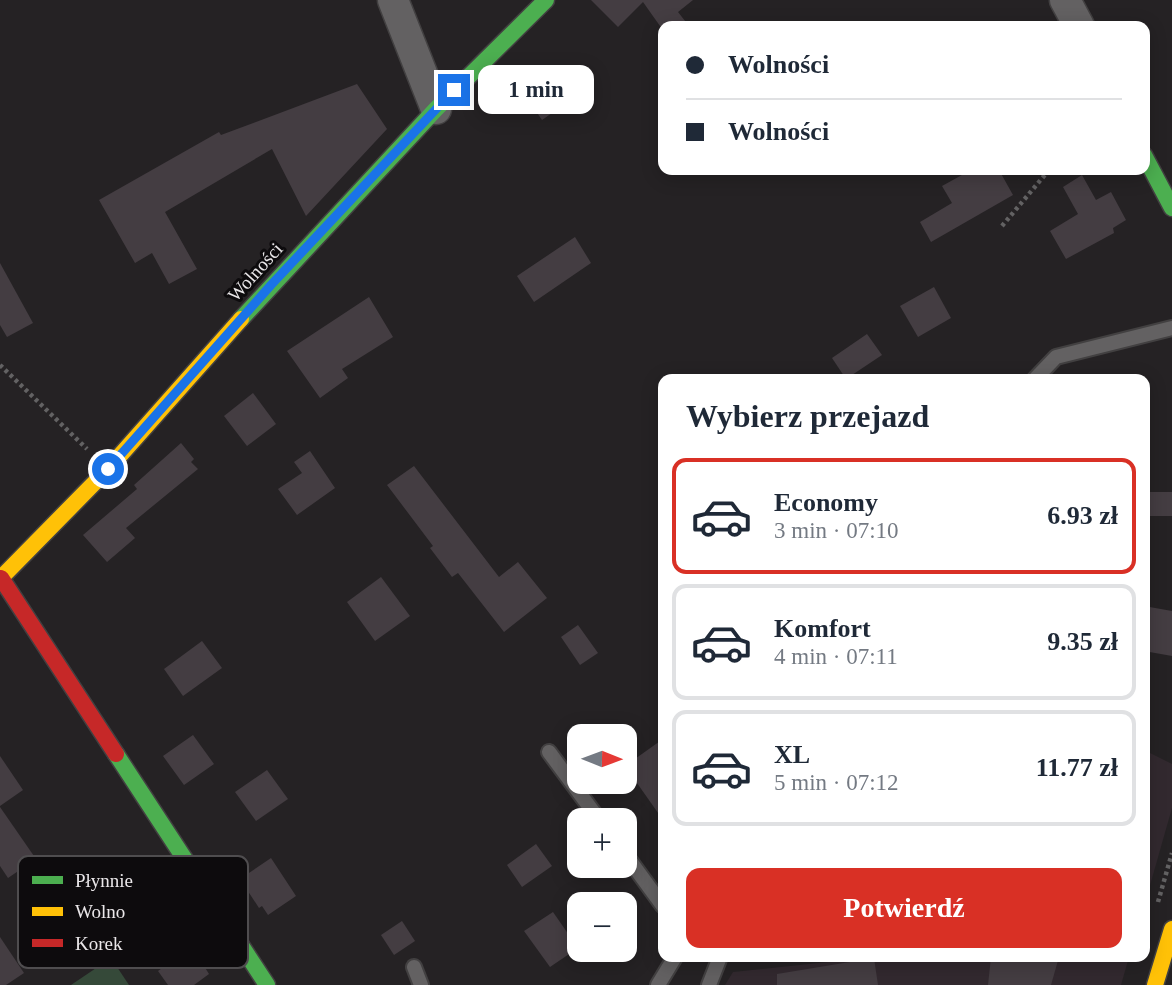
<!DOCTYPE html>
<html lang="pl">
<head>
<meta charset="utf-8">
<style>
  :root { --surface:#fff; --page:#f6f6f7; --text:#1f2937; --muted:#747a83; --line:#e0e1e3; --accent:#d93025 }
  body { margin:0; font-family:Georgia,serif; background:var(--page); color:var(--text); height:100vh; display:flex; flex-direction:column; font-size:26px; white-space:nowrap }
  * { box-sizing:border-box; margin:0 }
  p { font-size:23px; color:var(--muted) }
  .icon { flex:none; width:38px; height:38px; fill:none; stroke:currentColor; stroke-width:2; stroke-linecap:round; stroke-linejoin:round }
  .map { position:relative; flex:1; overflow:hidden }
  .drawer { position:absolute; left:658px; top:374px; width:492px; height:588px; display:flex; flex-direction:column; background:var(--surface); border-radius:14px; box-shadow:0 4px 18px #0003 }
  .drawer>* { flex:none }
  .guide { position:absolute; left:658px; top:21px; width:492px; height:154px; border-radius:14px; box-shadow:0 4px 18px #0003; display:grid; align-content:center; height:154px; padding:0 28px; background:var(--surface) }
  .needle { width:46px; rotate:91deg }
  .buttons { position:absolute; left:567px; top:724px; display:grid; gap:14px }
  .buttons a { display:grid; place-items:center; width:70px; height:70px; border-radius:14px; background:var(--surface); box-shadow:0 4px 18px #0003; font-size:35px }
  .end { position:absolute; width:32px; height:32px; margin:-16px; border:9px solid #1a73e8; background:#fff; box-shadow:0 0 0 4px #fff }
  .from { border-radius:50% }
  .bubble { position:absolute; height:49px; border-radius:14px; background:var(--surface); box-shadow:0 4px 18px #0003; font-size:23px; font-weight:700; line-height:49px; text-align:center }
  .guide b { display:flex; align-items:center; gap:24px; height:66px; font-size:26px }
  .guide b+b { border-top:2px solid var(--line) }
  .guide i { width:18px; height:18px; background:var(--text) }
  ul { padding:0; list-style:none }
  li { display:flex; align-items:center; gap:21px; height:116px; margin:0 14px 10px; padding:0 14px; border:4px solid var(--line); border-radius:14px }
  li div { flex:1 }
  li b { display:block; font-size:26px }
  li em { font-style:normal; font-weight:700 }
  li.selected { border-color:var(--accent) }
  li>.icon { width:63px; height:63px; stroke-width:1.5 }
  h2 { padding:0 28px; font-size:32px; line-height:84px }
  .button { display:flex; gap:14px; margin-top:auto; padding:14px 28px }
  .button a { flex:1; height:80px; border-radius:14px; background:var(--accent); color:#fff; font-size:28px; font-weight:700; line-height:80px; text-align:center }
  .map>svg:first-child { display:block }
  .built { fill:#32292f }
  .green { fill:#354939 }
  .building { fill:#443d42 }
  .lines { fill:none; stroke-linecap:round; stroke-linejoin:round }
  .lane-casing { stroke:#424041; stroke-width:18 }
  .street-casing { stroke:#424041; stroke-width:33 }
  .fast-casing { stroke:#424041; stroke-width:19 }
  .slow-casing { stroke:#424041; stroke-width:19 }
  .jam-casing { stroke:#424041; stroke-width:19 }
  .path { stroke:#636263; stroke-width:4.5; stroke-dasharray:3.5 3.5; stroke-linecap:butt }
  .lane { stroke:#636162; stroke-width:14 }
  .street { stroke:#636162; stroke-width:30 }
  .fast { stroke:#4caf50; stroke-width:16 }
  .slow { stroke:#ffc107; stroke-width:16 }
  .jam { stroke:#c62828; stroke-width:16 }
  .route { stroke:#1a73e8; stroke-width:9 }
  .labels { text-anchor:middle; dominant-baseline:central; stroke-width:6; stroke-linejoin:round; paint-order:stroke }
  .street-label { font-size:19px; fill:#eae7e9; stroke:#0d0b0d }
  .key { fill:#0d0b0d; stroke:#4f4d4f; stroke-width:2 }
  .key-label { font-size:19px; fill:#eae7e9 }
</style>
</head>
<body>
<div class="map">
<svg width="1172" height="985" viewBox="0 0 1172 985">
  <rect width="100%" height="100%" fill="#252224"/>
  <!-- built -->
  <g class="built">
    <polygon points="1144,750 1172,764 1172,808 1145,903"/>
    <polygon points="875,957 1129,957 1121,985 725,985 733,972"/>
  </g>
  <!-- green -->
  <polygon class="green" points="111,958 129,985 71,985"/>
  <!-- building -->
  <g class="building">
    <polygon points="591,0 693,0 678,12 689,26 660,26 643,2 618,27"/>
    <polygon points="551,68 572,99 542,120 521,89"/>
    <polygon points="357,84 387,129 306,216 272,149 165,212 197,269 169,284 152,253 135,263 99,200 219,132 221,135"/>
    <polygon points="971,170 999,170 1013,195 931,242 920,222 952,203 942,186"/>
    <polygon points="1082,175 1096,200 1111,192 1126,220 1113,228 1114,233 1066,259 1050,231 1078,214 1063,187"/>
    <polygon points="575,237 591,263 534,302 517,276"/>
    <polygon points="0,263 33,323 7,337 0,325"/>
    <polygon points="934,287 951,318 918,337 900,306"/>
    <polygon points="369,297 393,337 342,369 348,378 320,398 287,351"/>
    <polygon points="867,334 882,355 846,379 832,358"/>
    <polygon points="253,393 276,424 247,446 224,416"/>
    <polygon points="181,443 194,459 191,462 198,469 126,528 135,538 107,562 83,535 137,489 134,485"/>
    <polygon points="310,451 335,488 297,515 278,489 302,473 294,462"/>
    <polygon points="414,466 499,577 518,562 547,598 504,632 458,573 452,577 430,548 433,546 387,485"/>
    <rect x="1144" y="492" width="28" height="24"/>
    <polygon points="381,577 410,616 375,641 347,602"/>
    <polygon points="1144,606 1172,611 1172,656 1144,651"/>
    <polygon points="578,625 598,653 580,665 561,637"/>
    <polygon points="202,641 222,668 183,696 164,669"/>
    <polygon points="193,735 214,764 184,785 163,756"/>
    <polygon points="663,739 663,820 625,766"/>
    <polygon points="0,756 23,790 0,806"/>
    <polygon points="267,770 288,799 256,821 235,792"/>
    <polygon points="0,807 36,859 8,878 0,866"/>
    <polygon points="536,844 552,866 522,887 507,865"/>
    <polygon points="271,858 296,896 268,915 262,906 259,908 240,879"/>
    <polygon points="553,912 578,948 550,967 524,931"/>
    <polygon points="402,921 415,941 394,955 381,935"/>
    <polygon points="0,937 24,973 6,985 0,985"/>
    <polygon points="195,945 208,964 204,966 209,974 194,985 168,985 158,971"/>
    <polygon points="991,957 1059,957 1051,985 988,985"/>
    <polygon points="874,958 878,985 777,985 777,974"/>
  </g>
  <g class="lines">
    <defs>
      <g id="lane">
        <polyline points="1034,380 1056,357 1172,328"/>
        <polyline points="549,752 600,821"/>
        <polyline points="625,854 663,906"/>
        <polyline points="414,967 421,985"/>
        <polyline points="658,985 675,957"/>
        <polyline points="709,985 720,957"/>
      </g>
      <g id="street">
        <polyline points="393,0 436,109"/>
        <polyline points="1065,0 1079,26"/>
      </g>
      <g id="fast">
        <polyline points="1144,155 1172,208"/>
        <polyline points="241,319 436,109 546,0"/>
        <polyline points="116,754 267,985"/>
      </g>
      <g id="slow">
        <polyline points="0,579 108,469 241,319"/>
        <polyline points="1155,985 1172,929"/>
      </g>
      <polyline id="jam" points="1,578 116,754"/>
    </defs>
    <!-- lane casing -->
    <use href="#lane" class="lane-casing"/>
    <!-- street casing -->
    <use href="#street" class="street-casing"/>
    <!-- fast casing -->
    <use href="#fast" class="fast-casing"/>
    <!-- slow casing -->
    <use href="#slow" class="slow-casing"/>
    <!-- jam casing -->
    <use href="#jam" class="jam-casing"/>
    <!-- path -->
    <g class="path">
      <polyline points="1002,226 1049,170"/>
      <polyline points="0,365 87,449"/>
      <polyline points="1158,902 1172,853"/>
    </g>
    <!-- lane -->
    <use href="#lane" class="lane"/>
    <!-- street -->
    <use href="#street" class="street"/>
    <!-- fast -->
    <use href="#fast" class="fast"/>
    <!-- slow -->
    <use href="#slow" class="slow"/>
    <!-- jam -->
    <use href="#jam" class="jam"/>
  </g>
  <g class="lines">
    <!-- route -->
    <polyline class="route" points="108,469 271,285 454,90"/>
  </g>
  <g class="labels">
    <!-- street labels -->
    <g class="street-label">
      <text transform="translate(255 272) rotate(-48)">Wolności</text>
    </g>
  </g>
  <!-- legend -->
  <rect x="18" y="856" width="230" height="112" rx="10" class="key"/>
  <rect x="32" y="876" width="31" height="8" fill="#4caf50"/>
  <rect x="32" y="907" width="31" height="9" fill="#ffc107"/>
  <rect x="32" y="939" width="31" height="8" fill="#c62828"/>
  <g class="key-label">
    <text x="75" y="887">Płynnie</text>
    <text x="75" y="918">Wolno</text>
    <text x="75" y="950">Korek</text>
  </g>
</svg>
<div class="buttons">
<a><svg class="needle" viewBox="-14 -14 28 28"><path d="M0-13l5 13h-10z" fill="#e53935"/><path d="M0 13l5-13h-10z" fill="#747a83"/></svg></a>
<a>+</a>
<a>−</a>
</div>
<i class="end from" style="left:108px;top:469px"></i>
<i class="end" style="left:454px;top:90px"></i>
<div class="bubble" style="left:478px;top:65px;width:116px">1 min</div>
<div class="guide">
<b><i class="from"></i>Wolności</b>
<b><i></i>Wolności</b>
</div>
<section class="drawer">
<h2>Wybierz przejazd</h2>
<ul>
<li class="selected"><svg class="icon" aria-label="car" viewBox="0 0 24 24"><path d="M5 17H2v-5l4-1 3-4h7l3 4 3 1v5h-3M9 17h6M6 11h13"/><circle cx="7" cy="17" r="2"/><circle cx="17" cy="17" r="2"/></svg><div><b>Economy</b><p>3 min · 07:10</p></div><em>6.93 zł</em></li>
<li><svg class="icon" aria-label="car" viewBox="0 0 24 24"><path d="M5 17H2v-5l4-1 3-4h7l3 4 3 1v5h-3M9 17h6M6 11h13"/><circle cx="7" cy="17" r="2"/><circle cx="17" cy="17" r="2"/></svg><div><b>Komfort</b><p>4 min · 07:11</p></div><em>9.35 zł</em></li>
<li><svg class="icon" aria-label="car" viewBox="0 0 24 24"><path d="M5 17H2v-5l4-1 3-4h7l3 4 3 1v5h-3M9 17h6M6 11h13"/><circle cx="7" cy="17" r="2"/><circle cx="17" cy="17" r="2"/></svg><div><b>XL</b><p>5 min · 07:12</p></div><em>11.77 zł</em></li>
</ul>
<div class="button"><a>Potwierdź</a></div>
</section>
</div>
</body>
</html>
